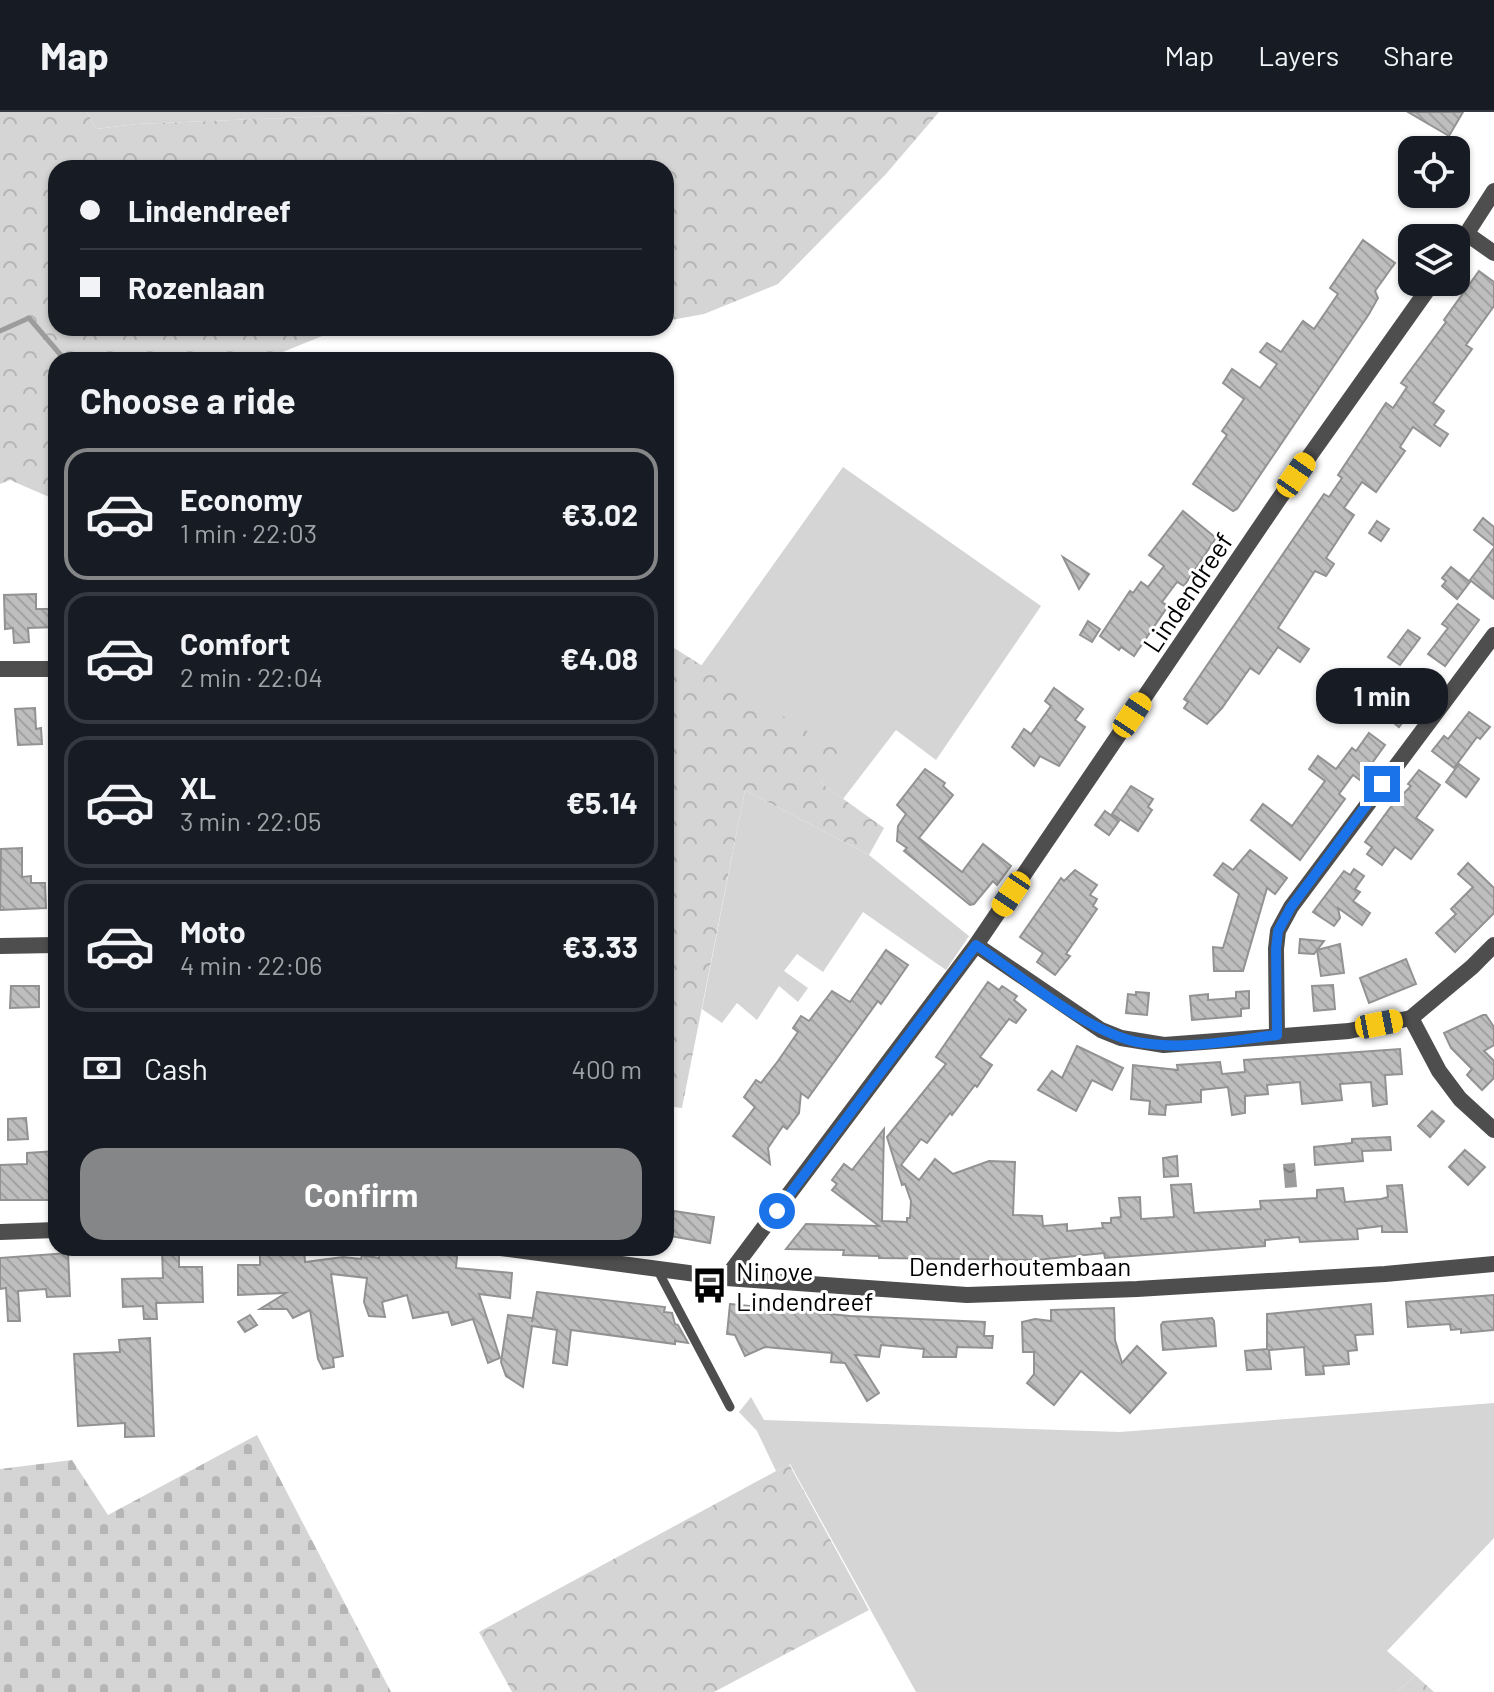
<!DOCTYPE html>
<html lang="en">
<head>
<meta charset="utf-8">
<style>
  :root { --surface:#171b24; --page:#20242c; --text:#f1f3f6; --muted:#9ea1a6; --line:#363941; --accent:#858687 }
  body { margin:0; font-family:Barlow,sans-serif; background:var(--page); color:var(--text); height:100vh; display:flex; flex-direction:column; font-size:30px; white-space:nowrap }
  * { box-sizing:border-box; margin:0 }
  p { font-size:26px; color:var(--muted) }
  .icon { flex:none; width:44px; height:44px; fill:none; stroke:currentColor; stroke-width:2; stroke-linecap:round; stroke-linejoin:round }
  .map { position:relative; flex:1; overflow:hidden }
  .panel { position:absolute; left:48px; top:240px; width:626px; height:904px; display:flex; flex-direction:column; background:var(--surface); border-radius:24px; box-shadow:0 2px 6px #0004 }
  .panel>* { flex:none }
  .top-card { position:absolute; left:48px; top:48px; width:626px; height:176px; border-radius:24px; box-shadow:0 2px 6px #0004; display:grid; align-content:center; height:176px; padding:0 32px; background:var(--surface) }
  .fabs { position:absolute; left:1398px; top:24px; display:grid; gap:16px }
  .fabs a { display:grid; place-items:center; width:72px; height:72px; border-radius:16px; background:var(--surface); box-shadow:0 2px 6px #0004; font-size:40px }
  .end { position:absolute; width:36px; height:36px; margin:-18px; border:10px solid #1a73e8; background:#fff; box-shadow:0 0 0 4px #fff }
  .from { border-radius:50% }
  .bubble { position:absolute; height:56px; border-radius:24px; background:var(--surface); box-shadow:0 2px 6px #0004; font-size:26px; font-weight:700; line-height:56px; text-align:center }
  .car { position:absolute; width:24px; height:48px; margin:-24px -12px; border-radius:10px; box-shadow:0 0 6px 2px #0007; background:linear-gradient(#f5c518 24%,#345 0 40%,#f5c518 0 76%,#345 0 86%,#f5c518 0) }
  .top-card b { display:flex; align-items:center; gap:28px; height:76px; font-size:30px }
  .top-card b+b { border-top:2px solid var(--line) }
  .top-card i { width:20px; height:20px; background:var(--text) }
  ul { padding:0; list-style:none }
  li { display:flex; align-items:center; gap:24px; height:132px; margin:0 16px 12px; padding:0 16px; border:4px solid var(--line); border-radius:24px }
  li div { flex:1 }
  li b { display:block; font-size:30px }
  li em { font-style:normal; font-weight:700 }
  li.current { border-color:var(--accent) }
  li>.icon { width:72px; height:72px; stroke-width:1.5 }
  h2 { padding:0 32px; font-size:36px; line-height:96px }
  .pay { display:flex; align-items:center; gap:20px; height:88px; padding:0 32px; font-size:30px }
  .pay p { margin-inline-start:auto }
  .cta { display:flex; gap:16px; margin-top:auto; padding:16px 32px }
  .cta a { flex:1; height:92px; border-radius:24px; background:var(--accent); color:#fff; font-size:32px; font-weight:700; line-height:92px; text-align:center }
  header { display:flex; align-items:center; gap:48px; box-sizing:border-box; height:112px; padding:0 40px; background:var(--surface); border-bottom:2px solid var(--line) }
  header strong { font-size:38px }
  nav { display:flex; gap:44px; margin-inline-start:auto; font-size:28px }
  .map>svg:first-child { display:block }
  .grass { fill:#d5d5d5 }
  .forest { fill:url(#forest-crowns) }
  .cemetery { fill:url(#cemetery-stones) }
  .water { fill:url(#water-ripples) }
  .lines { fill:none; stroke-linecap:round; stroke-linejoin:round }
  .stream { stroke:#9c9c9c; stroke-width:5 }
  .building { fill:url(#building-back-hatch); stroke:#929292; stroke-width:2 }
  .service { stroke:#4e4e4e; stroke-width:9 }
  .minor { stroke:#4e4e4e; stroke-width:16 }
  .tertiary { stroke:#4e4e4e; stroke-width:16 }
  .route { stroke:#1a73e8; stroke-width:10 }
  .labels { text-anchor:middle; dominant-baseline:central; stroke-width:6; stroke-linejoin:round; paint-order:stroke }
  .street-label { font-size:26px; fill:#000; stroke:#fff }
  .poi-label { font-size:26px; fill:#000; stroke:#fff; text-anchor:start }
</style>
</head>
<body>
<header>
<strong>Map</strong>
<nav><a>Map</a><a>Layers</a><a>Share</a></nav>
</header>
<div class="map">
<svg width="1494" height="1580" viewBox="0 0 1494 1580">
  <defs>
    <pattern id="forest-crowns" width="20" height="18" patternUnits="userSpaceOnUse" patternTransform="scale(2)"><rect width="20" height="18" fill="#d5d5d5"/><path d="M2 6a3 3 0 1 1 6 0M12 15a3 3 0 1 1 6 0" fill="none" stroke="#b5b5b5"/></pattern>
    <pattern id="cemetery-stones" width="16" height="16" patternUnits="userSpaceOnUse" patternTransform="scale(2)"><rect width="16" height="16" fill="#d5d5d5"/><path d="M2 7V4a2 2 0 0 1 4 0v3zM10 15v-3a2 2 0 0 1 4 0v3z" fill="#b5b5b5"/></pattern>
    <pattern id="water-ripples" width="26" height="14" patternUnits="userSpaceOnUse" patternTransform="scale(2)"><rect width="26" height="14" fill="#9c9c9c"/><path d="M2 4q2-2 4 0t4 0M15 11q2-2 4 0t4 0" fill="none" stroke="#7d7d7d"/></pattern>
    <pattern id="building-back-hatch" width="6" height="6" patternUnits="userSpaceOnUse" patternTransform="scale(2)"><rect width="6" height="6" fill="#bebebe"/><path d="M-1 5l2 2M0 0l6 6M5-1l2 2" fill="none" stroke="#a2a2a2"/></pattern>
  </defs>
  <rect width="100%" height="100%" fill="#fff"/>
  <!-- grass -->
  <g class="grass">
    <polygon points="87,0 425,0 137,12 96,17"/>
    <polygon points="843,355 1041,494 936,648 896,618 843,687 821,671 838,639 701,554"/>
    <polygon points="745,678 869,743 969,824 946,858 863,800 823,860 797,842 784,859 808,876 798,890 779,874 757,908 737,891 722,911 702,897"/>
    <polygon points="751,1285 764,1308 1120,1320 1494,1291 1494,1426 1387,1539 1415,1563 1397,1580 916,1580 790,1352 776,1359 757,1319 739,1300"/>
  </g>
  <!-- forest -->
  <g class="forest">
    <polygon points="0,0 87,0 96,17 137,12 425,0 939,0 886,62 778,172 704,202 666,209 666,56 56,56 56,216 342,216 263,248 56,248 56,388 10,368 0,372"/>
    <polygon points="666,531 839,639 821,671 884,716 869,743 745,678 682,996 666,994"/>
    <polygon points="789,1352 869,1498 714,1580 512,1580 479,1520"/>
    <polygon points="1415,1563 1434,1580 1397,1580"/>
  </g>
  <!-- cemetery -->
  <polygon class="cemetery" points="257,1323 391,1580 0,1580 0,1357 72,1348 108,1403"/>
  <!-- water -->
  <polygon class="water" points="1295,1051 1297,1075 1285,1076 1283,1052"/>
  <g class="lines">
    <!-- stream -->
    <polyline class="stream" points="0,219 29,206 65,248"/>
  </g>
  <!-- building -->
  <g class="building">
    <polygon points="1408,0 1463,0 1449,24"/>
    <polygon points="1363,128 1395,151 1375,179 1378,186 1369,202 1237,397 1233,399 1193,372 1227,323 1222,319 1244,287 1223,271 1232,257 1260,276 1277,252 1260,240 1267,231 1281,240 1303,209 1314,217 1338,182 1330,176"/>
    <polygon points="1479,159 1494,170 1494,194 1466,233 1472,237 1433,291 1444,299 1434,313 1448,322 1440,334 1413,315 1400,335 1405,339 1376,380 1362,370 1344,396 1354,403 1326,446 1334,452 1326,464 1315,459 1278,516 1309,537 1300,550 1278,535 1259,562 1250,556 1222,596 1207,612 1184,596 1188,590 1184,587 1324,382 1329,385 1342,366 1338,363 1386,291 1393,296 1407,275 1401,271 1446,210 1444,208"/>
    <polygon points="1183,399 1216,426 1184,474 1177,470 1162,490 1168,494 1134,544 1121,535 1119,538 1100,524 1130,479 1133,481 1141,470 1148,475 1164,454 1149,443"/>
    <polygon points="1483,406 1494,415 1494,434 1474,418"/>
    <polygon points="1377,409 1389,417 1381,429 1369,421"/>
    <polygon points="1494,436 1494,487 1470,468"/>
    <polygon points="1063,445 1089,462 1079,477"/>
    <polygon points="1451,455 1470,470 1457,487 1442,474 1446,469 1442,466"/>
    <polygon points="36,482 36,497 56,497 56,515 28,516 29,530 14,531 13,516 5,517 4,483"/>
    <polygon points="1458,492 1479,508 1445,554 1428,542 1448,516 1442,512"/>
    <polygon points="1088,509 1100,517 1092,530 1080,523"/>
    <polygon points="1408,518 1420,526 1400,553 1388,545"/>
    <polygon points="1409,559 1430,574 1399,615 1378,598"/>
    <polygon points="1054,576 1083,597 1075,608 1085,615 1059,654 1040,644 1034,654 1012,635 1024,617 1031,622 1051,594 1045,589"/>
    <polygon points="1358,581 1371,591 1360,606 1342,595 1352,582 1355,585"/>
    <polygon points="35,596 36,617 41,616 42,632 18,633 15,597"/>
    <polygon points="1469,600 1490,615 1480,627 1477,625 1454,656 1432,639 1444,624 1448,627"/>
    <polygon points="1369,621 1385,633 1360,668 1353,663 1339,682 1345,687 1300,748 1251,708 1263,692 1292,714 1325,669 1309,657 1318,644 1336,657 1352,636 1356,639"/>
    <polygon points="1459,652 1479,667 1466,685 1446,670"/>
    <polygon points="925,657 945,671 943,674 953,683 919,726 962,760 983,732 1011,754 997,773 993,769 974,792 970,793 904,739 907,736 897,729 898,714 906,702 897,693"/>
    <polygon points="1419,658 1440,673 1416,706 1433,718 1411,747 1395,735 1382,753 1367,742 1372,735 1365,730 1390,696 1411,674 1408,672"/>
    <polygon points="1131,674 1153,687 1148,695 1152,698 1138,719 1112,702"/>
    <polygon points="1105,699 1119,709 1109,723 1095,713"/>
    <polygon points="22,736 22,765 31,764 31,771 45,771 46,796 0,798 1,737"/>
    <polygon points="1250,738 1287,766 1275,782 1267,776 1243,859 1214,859 1213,835 1223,836 1239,782 1214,763 1223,751 1233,758"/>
    <polygon points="1468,751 1494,776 1494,801 1455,840 1436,821 1456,802 1451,797 1473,775 1458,762"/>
    <polygon points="1354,757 1364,764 1355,777 1360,780 1353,789 1370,801 1362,813 1338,796 1340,806 1334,814 1313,800 1344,759 1350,763"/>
    <polygon points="1075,758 1097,773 1090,783 1097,787 1093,794 1097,797 1066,842 1070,844 1055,863 1037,850 1043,841 1020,825 1061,766 1064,769"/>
    <polygon points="1300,827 1324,829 1314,842 1299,841"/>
    <polygon points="1340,832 1344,861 1321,864 1317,838"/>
    <polygon points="886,838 908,853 881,892 878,889 808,986 801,981 799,1001 787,1017 783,1014 768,1036 770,1052 733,1024 755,995 744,985 756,968 761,971 778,949 798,920 793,916 801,904 809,909 832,879 850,890"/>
    <polygon points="1406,847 1416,872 1369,891 1360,866"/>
    <polygon points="988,870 999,878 1002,874 1017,884 1014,888 1026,898 1016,911 1009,907 980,945 992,953 977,975 975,973 952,1003 950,1001 927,1031 921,1027 901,1053 919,1068 935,1047 953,1062 989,1049 1015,1050 1013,1103 1042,1104 1043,1114 1067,1112 1067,1119 1103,1116 1102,1111 1111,1111 1111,1106 1121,1105 1119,1086 1140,1085 1141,1107 1174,1105 1171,1073 1191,1072 1194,1101 1261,1097 1260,1089 1317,1086 1317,1078 1343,1076 1345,1090 1381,1087 1388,1085 1387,1074 1402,1073 1407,1120 1382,1120 1382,1114 1357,1117 1358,1127 1300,1130 1299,1125 1265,1128 1265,1134 1105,1146 1104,1141 1036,1148 879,1146 879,1144 843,1143 844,1138 786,1137 806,1112 879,1114 832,1078 837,1072 832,1068 844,1052 852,1058 884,1017 882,1109 907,1110 907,1106 910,1106 911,1089 905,1072 902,1073 887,1025 946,952 936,945"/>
    <polygon points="1333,873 1335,897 1314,899 1312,874"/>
    <polygon points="11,874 39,874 39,895 10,896"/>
    <polygon points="1249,879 1249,896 1241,897 1241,904 1192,908 1190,884 1208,882 1208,888 1236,886 1236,880"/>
    <polygon points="1136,880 1149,881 1147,903 1126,901 1128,882 1136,883"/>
    <polygon points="1483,903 1486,903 1494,915 1494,933 1484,939 1494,949 1494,966 1482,978 1467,963 1472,957 1451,936 1444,921"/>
    <polygon points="1077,934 1123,956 1112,978 1092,968 1076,999 1038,978 1052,959 1062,966"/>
    <polygon points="1400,937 1402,962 1385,963 1387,992 1373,994 1371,970 1340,972 1342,988 1302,992 1300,970 1267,973 1268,982 1245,984 1245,1001 1232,1003 1228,975 1201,978 1201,990 1166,993 1165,1003 1149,1002 1150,989 1131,987 1133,953 1178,958 1177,953 1220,950 1222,962 1245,960 1244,948"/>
    <polygon points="1432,999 1444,1009 1430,1025 1418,1014"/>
    <polygon points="26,1006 28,1027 8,1028 8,1007"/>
    <polygon points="1390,1025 1391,1038 1362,1039 1363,1049 1315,1053 1314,1035 1352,1031 1352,1027"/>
    <polygon points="1465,1038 1485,1055 1468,1073 1449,1055"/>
    <polygon points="56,1039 56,1088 0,1088 0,1053 27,1052 27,1041"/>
    <polygon points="1177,1044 1178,1064 1164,1065 1163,1046"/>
    <polygon points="674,1099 714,1105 710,1131 670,1124"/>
    <polygon points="260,1136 304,1136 305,1150 343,1145 361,1147 362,1143 379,1146 381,1136 397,1136 457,1144 456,1156 512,1161 510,1186 479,1182 500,1246 488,1251 473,1207 452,1213 448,1200 413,1206 407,1183 382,1190 385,1205 369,1204 364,1190 367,1166 331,1162 343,1244 333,1246 334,1255 323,1257 318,1247 310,1198 293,1206 287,1197 260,1197 286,1181 238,1183 238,1153 260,1153"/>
    <polygon points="162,1138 179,1138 179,1155 202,1155 203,1190 156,1191 157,1207 144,1207 143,1194 123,1195 122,1167 163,1166"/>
    <polygon points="68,1141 70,1184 47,1185 46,1177 18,1179 20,1209 8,1209 6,1176 0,1177 0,1146"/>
    <polygon points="537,1180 665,1195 664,1200 672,1201 675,1212 678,1213 688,1231 675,1229 675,1232 571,1218 567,1253 553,1251 557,1218 532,1214 523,1275 506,1264 501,1250 508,1203 533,1206 532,1210"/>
    <polygon points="1494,1183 1494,1218 1461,1221 1461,1217 1451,1218 1450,1212 1408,1215 1406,1190"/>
    <polygon points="730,1192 850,1204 985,1210 984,1224 993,1224 992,1236 957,1235 956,1245 923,1245 924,1237 881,1233 879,1245 855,1243 879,1281 867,1289 845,1251 831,1250 832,1241 765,1235 745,1244 735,1223 727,1222"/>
    <polygon points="1371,1192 1373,1222 1355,1223 1357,1238 1348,1239 1349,1252 1323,1254 1324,1262 1306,1263 1304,1235 1269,1238 1271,1257 1247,1258 1245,1239 1267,1237 1267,1202"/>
    <polygon points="1114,1196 1115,1228 1122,1251 1137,1234 1166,1261 1130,1301 1081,1259 1054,1293 1027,1271 1034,1262 1034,1240 1023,1240 1022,1210 1035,1207 1051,1209 1051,1198"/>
    <polygon points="250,1203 257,1213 245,1220 238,1210"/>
    <polygon points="1212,1206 1214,1209 1216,1234 1163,1238 1161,1213 1163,1210"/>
    <polygon points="150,1226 154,1324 125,1325 125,1311 78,1314 74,1242 120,1240 119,1228"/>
  </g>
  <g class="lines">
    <!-- service -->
    <polyline class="service" points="657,1157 730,1295"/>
    <!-- minor -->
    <g class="minor">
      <polyline points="1467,122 1494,141"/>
      <polyline points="1456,138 1494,79"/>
      <polyline points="0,557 56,557"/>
      <polyline points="976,833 1101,918 1121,926 1164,933 1349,919 1411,906 1472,855 1494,833"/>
      <polyline points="0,834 56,833"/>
      <polyline points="1411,906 1439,959 1460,987 1494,1018"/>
      <polyline points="1277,923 1276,837 1278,819 1291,795 1494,523"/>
      <polyline points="726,1166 976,833 1279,387 1433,170"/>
    </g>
    <!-- tertiary -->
    <g class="tertiary">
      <polyline points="0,1120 56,1118"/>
      <polyline points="501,1136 726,1166 967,1183 1137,1177 1385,1162 1494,1152"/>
    </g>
  </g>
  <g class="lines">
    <!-- route -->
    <path class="route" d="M777,1099L976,833C1021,864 1091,924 1143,931C1187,938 1234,928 1277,923L1276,837L1278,819L1291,795L1382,672"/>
  </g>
  <!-- icons -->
  <defs>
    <symbol id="bus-bare" viewBox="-9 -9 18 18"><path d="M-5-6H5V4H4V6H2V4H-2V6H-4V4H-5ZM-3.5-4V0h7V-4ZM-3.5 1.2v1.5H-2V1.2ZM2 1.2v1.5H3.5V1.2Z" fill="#000" stroke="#fff" stroke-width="2.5" paint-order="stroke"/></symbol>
  </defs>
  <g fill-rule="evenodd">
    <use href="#bus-bare" x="684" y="1148" width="51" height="51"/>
  </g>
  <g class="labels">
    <!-- street labels -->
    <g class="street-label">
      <text transform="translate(1187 480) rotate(-56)">Lindendreef</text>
      <text x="1020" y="1153">Denderhoutembaan</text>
    </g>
    <!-- poi labels -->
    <g class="poi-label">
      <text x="736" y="1158">Ninove<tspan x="736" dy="30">Lindendreef</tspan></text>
    </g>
  </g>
</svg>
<div class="fabs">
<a><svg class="icon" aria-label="locate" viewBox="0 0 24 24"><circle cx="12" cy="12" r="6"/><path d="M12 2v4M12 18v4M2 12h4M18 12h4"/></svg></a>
<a><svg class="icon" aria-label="layers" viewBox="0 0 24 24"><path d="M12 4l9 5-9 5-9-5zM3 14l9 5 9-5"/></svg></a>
</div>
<i class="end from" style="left:777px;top:1099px"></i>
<i class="end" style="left:1382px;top:672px"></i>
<div class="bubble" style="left:1316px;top:556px;width:132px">1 min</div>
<i class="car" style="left:1296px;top:363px;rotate:35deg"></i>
<i class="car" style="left:1132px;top:603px;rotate:34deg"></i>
<i class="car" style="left:1011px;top:782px;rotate:214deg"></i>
<i class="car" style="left:1379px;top:912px;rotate:79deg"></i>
<div class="top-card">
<b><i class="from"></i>Lindendreef</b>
<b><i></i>Rozenlaan</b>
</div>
<section class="panel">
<h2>Choose a ride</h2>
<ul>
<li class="current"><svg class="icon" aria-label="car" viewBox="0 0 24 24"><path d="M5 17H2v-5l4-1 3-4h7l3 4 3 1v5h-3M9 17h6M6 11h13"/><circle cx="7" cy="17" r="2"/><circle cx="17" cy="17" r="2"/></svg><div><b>Economy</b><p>1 min · 22:03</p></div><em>€3.02</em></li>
<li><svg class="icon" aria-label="car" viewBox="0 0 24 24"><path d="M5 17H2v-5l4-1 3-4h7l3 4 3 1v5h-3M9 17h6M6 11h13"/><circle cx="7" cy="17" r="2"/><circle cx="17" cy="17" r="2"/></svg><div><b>Comfort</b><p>2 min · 22:04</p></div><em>€4.08</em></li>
<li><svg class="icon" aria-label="car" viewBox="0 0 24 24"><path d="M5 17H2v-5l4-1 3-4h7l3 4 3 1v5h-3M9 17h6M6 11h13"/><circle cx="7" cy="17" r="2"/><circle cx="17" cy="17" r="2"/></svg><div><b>XL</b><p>3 min · 22:05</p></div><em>€5.14</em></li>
<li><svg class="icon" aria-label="car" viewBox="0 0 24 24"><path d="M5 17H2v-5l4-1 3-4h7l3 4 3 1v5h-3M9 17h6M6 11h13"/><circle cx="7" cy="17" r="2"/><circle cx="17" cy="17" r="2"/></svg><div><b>Moto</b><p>4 min · 22:06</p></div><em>€3.33</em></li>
</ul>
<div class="pay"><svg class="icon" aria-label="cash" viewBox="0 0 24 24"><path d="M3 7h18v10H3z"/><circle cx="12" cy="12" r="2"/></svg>Cash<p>400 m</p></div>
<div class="cta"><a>Confirm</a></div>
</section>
</div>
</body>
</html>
